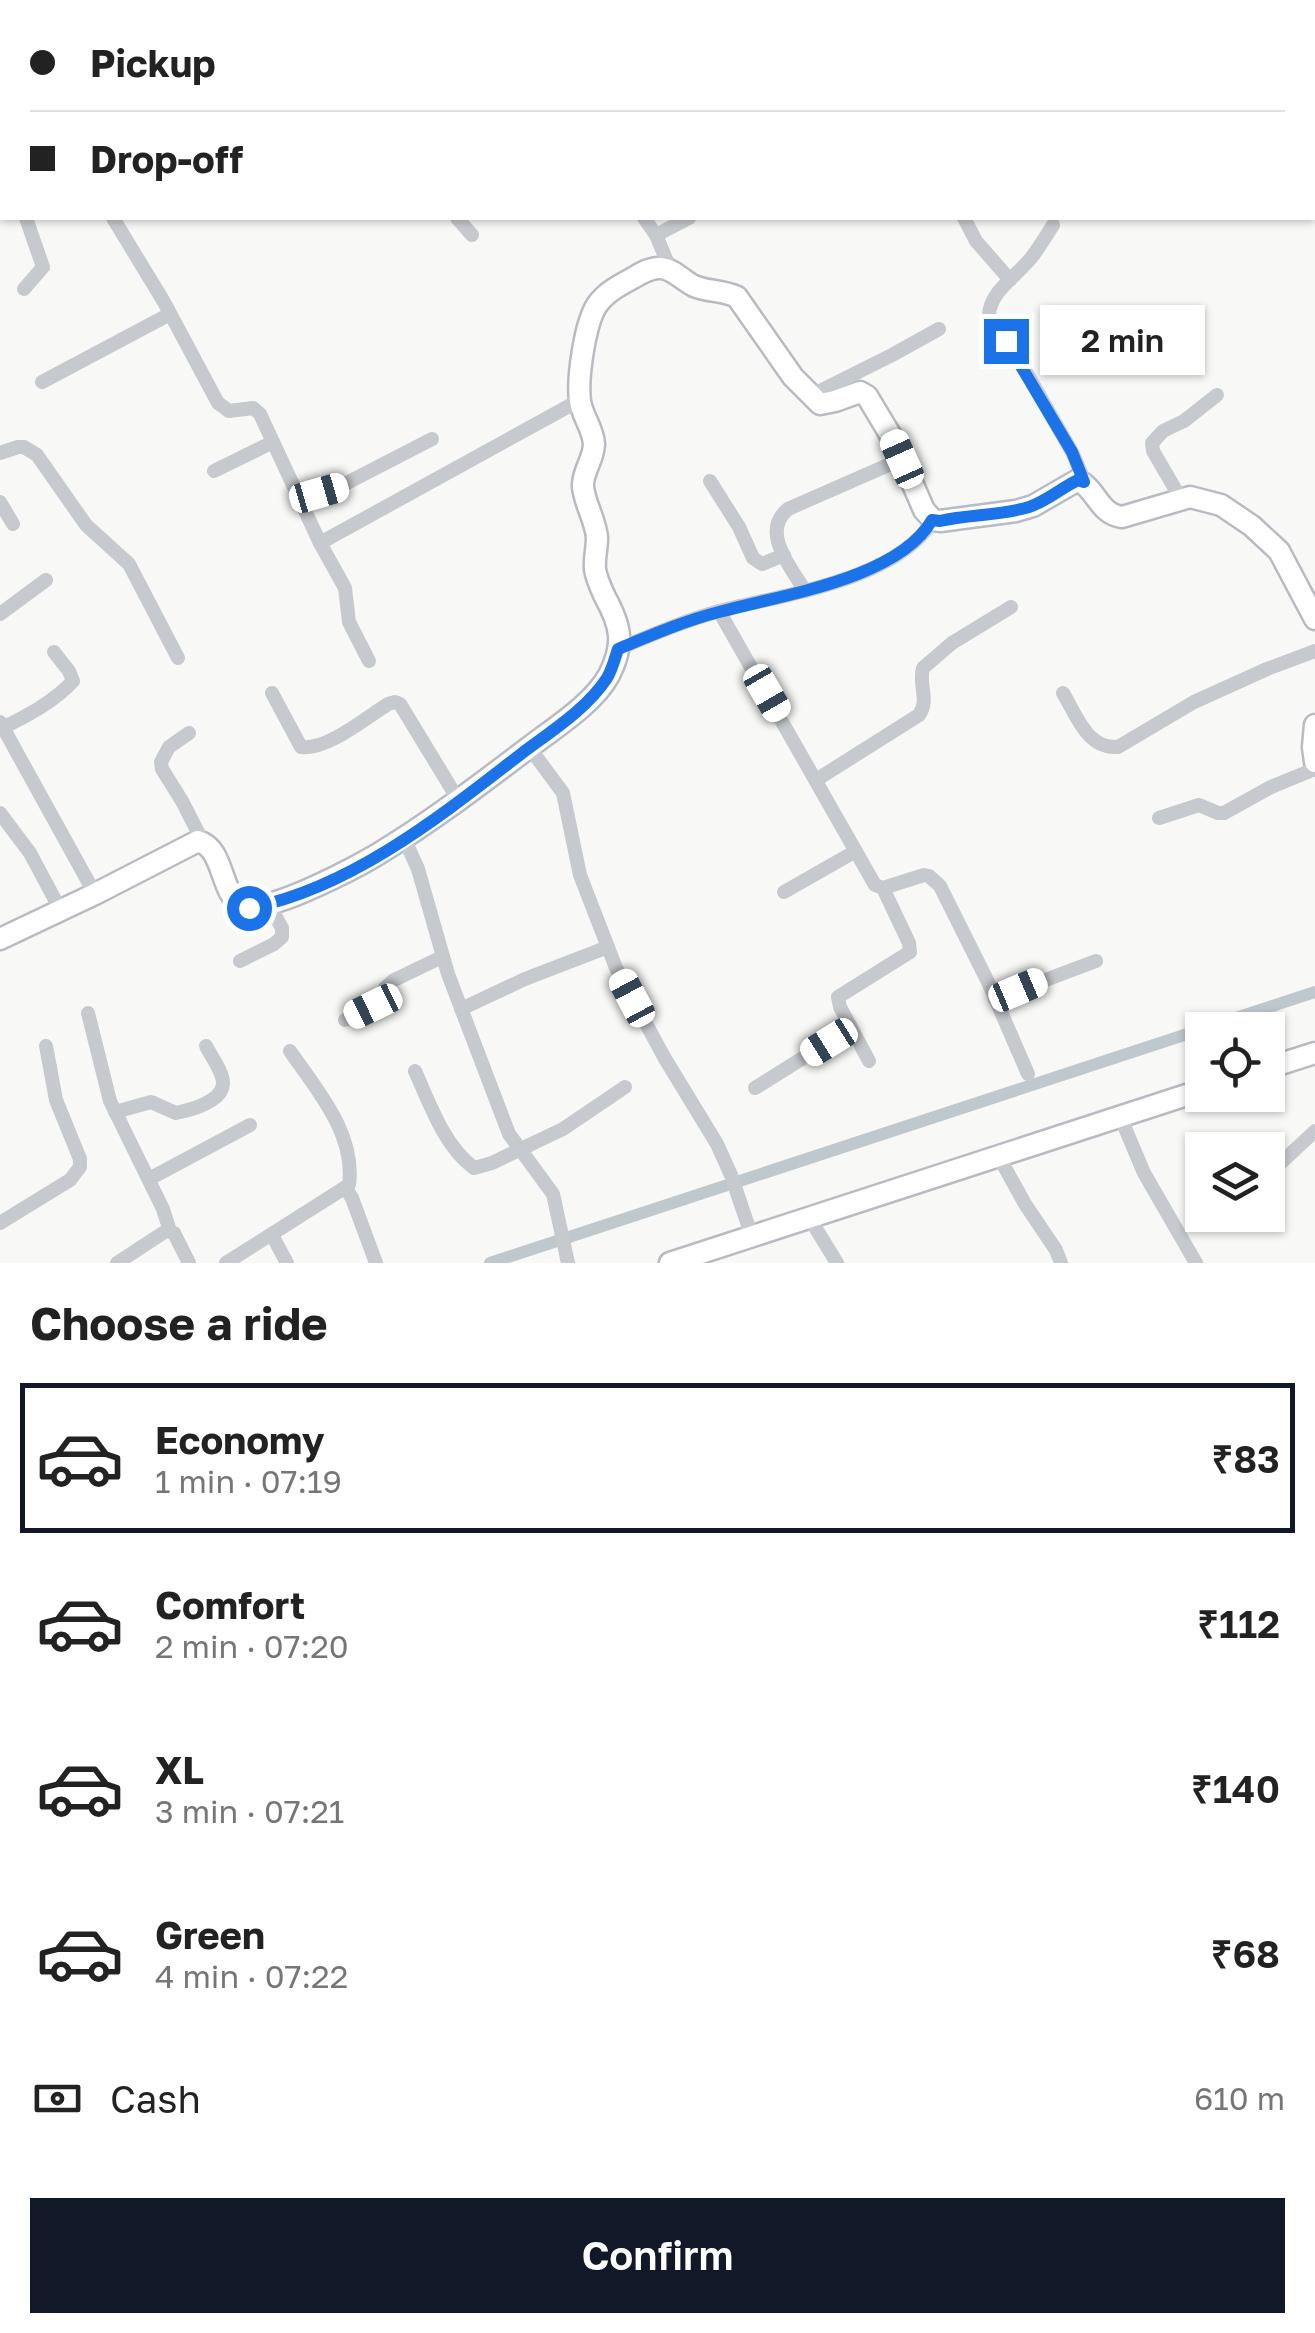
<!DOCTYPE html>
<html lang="en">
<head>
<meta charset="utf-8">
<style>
  :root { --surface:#fff; --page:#f2f2f2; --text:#222; --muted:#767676; --line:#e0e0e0; --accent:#111827 }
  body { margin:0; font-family:"Golos Text",sans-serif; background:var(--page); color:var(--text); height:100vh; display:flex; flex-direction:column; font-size:38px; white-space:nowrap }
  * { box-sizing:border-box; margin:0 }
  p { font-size:32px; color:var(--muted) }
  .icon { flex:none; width:55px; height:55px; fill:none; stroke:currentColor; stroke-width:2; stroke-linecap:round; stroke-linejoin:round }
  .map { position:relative; height:1263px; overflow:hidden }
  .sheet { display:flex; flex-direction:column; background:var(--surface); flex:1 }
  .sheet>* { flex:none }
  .banner { position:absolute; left:0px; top:0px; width:1315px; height:220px; box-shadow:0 2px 8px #0004; display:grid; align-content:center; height:220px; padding:0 30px; background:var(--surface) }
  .fabs { position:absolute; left:1185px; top:1012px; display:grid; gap:20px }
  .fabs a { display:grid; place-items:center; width:100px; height:100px; border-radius:0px; background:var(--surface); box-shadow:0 2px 8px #0004; font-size:50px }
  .end { position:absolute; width:45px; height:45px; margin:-22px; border:12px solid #1a73e8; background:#fff; box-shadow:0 0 0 5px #fff }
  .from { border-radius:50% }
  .bubble { position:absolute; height:70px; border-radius:0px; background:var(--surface); box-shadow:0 2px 8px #0004; font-size:32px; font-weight:600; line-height:70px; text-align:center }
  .car { position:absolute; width:30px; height:60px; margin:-30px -15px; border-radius:12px; box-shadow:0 0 8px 2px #0007; background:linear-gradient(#fff 24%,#345 0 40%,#fff 0 76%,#345 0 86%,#fff 0) }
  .banner b { display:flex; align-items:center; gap:35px; height:95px; font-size:38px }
  .banner b+b { border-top:2px solid var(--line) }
  .banner i { width:25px; height:25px; background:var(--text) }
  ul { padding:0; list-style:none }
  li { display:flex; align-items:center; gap:30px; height:150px; margin:0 20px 15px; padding:0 10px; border:5px solid transparent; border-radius:0px }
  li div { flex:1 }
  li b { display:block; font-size:38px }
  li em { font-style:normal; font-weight:600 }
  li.selected { border-color:var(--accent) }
  li>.icon { width:90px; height:90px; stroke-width:1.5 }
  h2 { padding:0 30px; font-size:45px; line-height:120px }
  .pay { display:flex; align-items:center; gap:25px; height:110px; padding:0 30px; font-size:38px }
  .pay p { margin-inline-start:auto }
  .action { display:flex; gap:20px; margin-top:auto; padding:20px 30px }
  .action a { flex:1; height:115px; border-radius:0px; background:var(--accent); color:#fff; font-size:40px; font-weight:600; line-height:115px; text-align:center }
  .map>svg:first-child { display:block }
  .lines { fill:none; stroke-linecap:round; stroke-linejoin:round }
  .canal { stroke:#bfc8cd; stroke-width:12 }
  .secondary-casing { stroke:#b8bcc2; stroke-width:25 }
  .street { stroke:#c6c9cd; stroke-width:14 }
  .secondary { stroke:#fff; stroke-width:20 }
  .route { stroke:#1a73e8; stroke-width:12 }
</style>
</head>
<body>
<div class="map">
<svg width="1315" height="1263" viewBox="0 0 1315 1263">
  <rect width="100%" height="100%" fill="#f8f9f6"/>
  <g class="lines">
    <!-- canal -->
    <polyline class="canal" points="490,1263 1315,992"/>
    <defs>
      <g id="secondary">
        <polyline points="1315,725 1313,747 1315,762"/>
        <path d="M0,939L95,894L198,841C226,849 219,896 244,906C267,915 361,865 383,851C435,819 482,783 531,746C556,727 594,703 609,675C625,644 621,626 605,597C601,588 596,578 595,569C594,558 597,549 597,538C596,521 585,505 583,487C582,472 594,459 594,444C593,428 582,416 580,401C577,378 585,323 597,305C606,292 620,285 633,278C641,273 651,267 661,268C674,269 683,281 694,286C708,292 723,290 737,297L793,377L820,404L835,401L860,392L867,396L894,441L924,510L933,520L940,521L1016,511L1033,506L1078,480C1097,490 1099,514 1122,517L1190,497L1221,505L1252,526L1279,551L1315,619"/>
        <polyline points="1268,1068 1315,1053"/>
        <polyline points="670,1263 1202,1090"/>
      </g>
    </defs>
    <!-- secondary casing -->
    <use href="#secondary" class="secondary-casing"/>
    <!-- street -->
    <g class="street">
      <polyline points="101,0 102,2"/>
      <polyline points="230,0 232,2"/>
      <polyline points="338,0 340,2"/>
      <polyline points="487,0 489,2"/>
      <polyline points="729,0 730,2"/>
      <polyline points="1013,0 1016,2"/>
      <polyline points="273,2 276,0"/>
      <polyline points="714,2 717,0"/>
      <polyline points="965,2 968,0"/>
      <polyline points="0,17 2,9"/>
      <polyline points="1312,47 1315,44"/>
      <polyline points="0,212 2,211"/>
      <polyline points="113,218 164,302 218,403 229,411 253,408 260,414 320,543 580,400"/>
      <polyline points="457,218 472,235"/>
      <polyline points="644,218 656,235 671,271"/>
      <polyline points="964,218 976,241 1010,280"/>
      <path d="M1053,225C1046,236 1039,248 1031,258C1017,276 990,291 989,315L1022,365L1072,452L1085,482"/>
      <polyline points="656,235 689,218"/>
      <polyline points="24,289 43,267 26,218"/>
      <polyline points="42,382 170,314"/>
      <polyline points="810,396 892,355 939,329"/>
      <polyline points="0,453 18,447 24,447 37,455 86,525 129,564 178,658"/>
      <polyline points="214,471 273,442"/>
      <polyline points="710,481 739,527 753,558 762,564 784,555"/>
      <polyline points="298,499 341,486 432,439"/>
      <polyline points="1181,499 1153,451 1152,443 1163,431 1184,421 1217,395"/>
      <polyline points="0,502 13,524"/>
      <polyline points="320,543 345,588 349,622 369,661"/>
      <path d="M805,591C791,567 760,532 788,509L902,459"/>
      <polyline points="719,611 875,885 883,888 924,875 929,876 940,886 988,982 1028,1074"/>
      <polyline points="0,614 46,580"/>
      <path d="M618,649C651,635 684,621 719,611C781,595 898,580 933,520"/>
      <path d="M272,693L301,747C326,751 367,717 388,704L395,702L400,704L459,801"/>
      <path d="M1063,693C1077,716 1087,749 1118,747L1194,702L1267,669L1315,651"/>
      <polyline points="0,722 95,894"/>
      <path d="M0,729C25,717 54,702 73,681L69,671L54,652"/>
      <polyline points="189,733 169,747 161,762 162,769 182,801 203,842"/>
      <polyline points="529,747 563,793 580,875 616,968 664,1057 717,1144 731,1175 752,1237"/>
      <path d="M816,780L919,715C930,700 918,685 923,668L952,643L1011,607"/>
      <polyline points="0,813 30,853 61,911"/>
      <polyline points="1159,818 1199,805 1218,813 1224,813 1271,787 1315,769"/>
      <polyline points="404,838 418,869 448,974 509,1134 553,1194 568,1263"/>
      <polyline points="784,892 856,851"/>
      <polyline points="240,961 274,944 282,937 282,928 268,903"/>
      <polyline points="995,999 1096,961"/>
      <polyline points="461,1009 525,979 608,947"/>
      <polyline points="88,1013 110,1101 163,1209 170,1231"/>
      <polyline points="345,1020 376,1004 385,988 394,980 442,957"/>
      <polyline points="869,1061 840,1007 838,997 910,952 909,943 883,888"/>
      <path d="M415,1071C430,1104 444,1146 474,1168L492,1163L563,1129L625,1087"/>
      <polyline points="755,1088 851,1028"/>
      <path d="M115,1112L151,1102L176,1113C190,1110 222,1102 223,1084C224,1073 211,1056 206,1046"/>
      <polyline points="1120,1116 1144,1173 1196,1263"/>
      <polyline points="999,1157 1025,1204 1056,1250 1061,1263"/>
      <polyline points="1268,1175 1315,1131"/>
      <polyline points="149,1179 250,1125"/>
      <polyline points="346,1189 352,1198 376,1263"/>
      <polyline points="810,1219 837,1263"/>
      <polyline points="0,1223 70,1180 80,1167 80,1159 56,1100 46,1046"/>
      <polyline points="272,1235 287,1263"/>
      <polyline points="117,1263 166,1231 174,1233 189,1263"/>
      <path d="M226,1263L349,1185C356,1134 317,1090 290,1051"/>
    </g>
    <!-- secondary -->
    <use href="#secondary" class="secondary"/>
  </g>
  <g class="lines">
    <!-- route -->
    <path class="route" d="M249,908C350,889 442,815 521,754C550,732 587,709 607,678C612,670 615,658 618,649C652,635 684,621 719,612C781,595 898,579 932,520L940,521C969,514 1000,516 1029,507C1047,501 1061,488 1078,480L1084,482L1072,452L1006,341"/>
  </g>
</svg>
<div class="fabs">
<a><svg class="icon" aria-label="locate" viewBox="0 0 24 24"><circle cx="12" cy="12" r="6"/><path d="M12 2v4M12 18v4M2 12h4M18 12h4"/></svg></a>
<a><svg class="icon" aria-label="layers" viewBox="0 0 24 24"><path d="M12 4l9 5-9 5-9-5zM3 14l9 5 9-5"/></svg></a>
</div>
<i class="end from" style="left:249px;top:908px"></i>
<i class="end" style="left:1006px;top:341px"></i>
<div class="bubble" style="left:1040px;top:305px;width:165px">2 min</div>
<i class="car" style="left:902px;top:459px;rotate:336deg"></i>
<i class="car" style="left:319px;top:493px;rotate:74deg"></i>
<i class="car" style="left:767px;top:693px;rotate:150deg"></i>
<i class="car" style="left:1018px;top:990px;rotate:67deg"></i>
<i class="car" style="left:632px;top:998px;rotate:332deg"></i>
<i class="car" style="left:373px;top:1006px;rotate:244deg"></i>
<i class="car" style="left:829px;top:1042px;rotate:238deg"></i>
<div class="banner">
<b><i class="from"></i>Pickup</b>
<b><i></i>Drop-off</b>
</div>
</div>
<section class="sheet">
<h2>Choose a ride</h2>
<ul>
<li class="selected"><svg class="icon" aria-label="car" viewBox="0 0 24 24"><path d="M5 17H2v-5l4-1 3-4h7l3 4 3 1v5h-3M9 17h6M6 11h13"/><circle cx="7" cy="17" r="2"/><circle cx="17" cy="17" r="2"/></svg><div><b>Economy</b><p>1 min · 07:19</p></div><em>₹83</em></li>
<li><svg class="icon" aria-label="car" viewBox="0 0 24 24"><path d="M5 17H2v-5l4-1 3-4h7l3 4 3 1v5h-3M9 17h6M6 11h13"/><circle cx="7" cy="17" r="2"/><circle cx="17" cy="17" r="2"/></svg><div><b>Comfort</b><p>2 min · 07:20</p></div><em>₹112</em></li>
<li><svg class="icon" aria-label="car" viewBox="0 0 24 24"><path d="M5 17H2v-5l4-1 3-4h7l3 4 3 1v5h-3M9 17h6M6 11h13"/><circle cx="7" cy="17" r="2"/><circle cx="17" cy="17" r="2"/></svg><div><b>XL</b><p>3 min · 07:21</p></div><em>₹140</em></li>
<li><svg class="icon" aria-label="car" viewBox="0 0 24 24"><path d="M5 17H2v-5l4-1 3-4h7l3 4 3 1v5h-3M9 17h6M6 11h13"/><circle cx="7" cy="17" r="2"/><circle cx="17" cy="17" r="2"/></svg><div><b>Green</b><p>4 min · 07:22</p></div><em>₹68</em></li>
</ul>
<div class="pay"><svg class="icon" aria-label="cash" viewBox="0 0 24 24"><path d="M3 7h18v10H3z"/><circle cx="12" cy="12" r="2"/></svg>Cash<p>610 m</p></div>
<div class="action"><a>Confirm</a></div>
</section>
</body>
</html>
